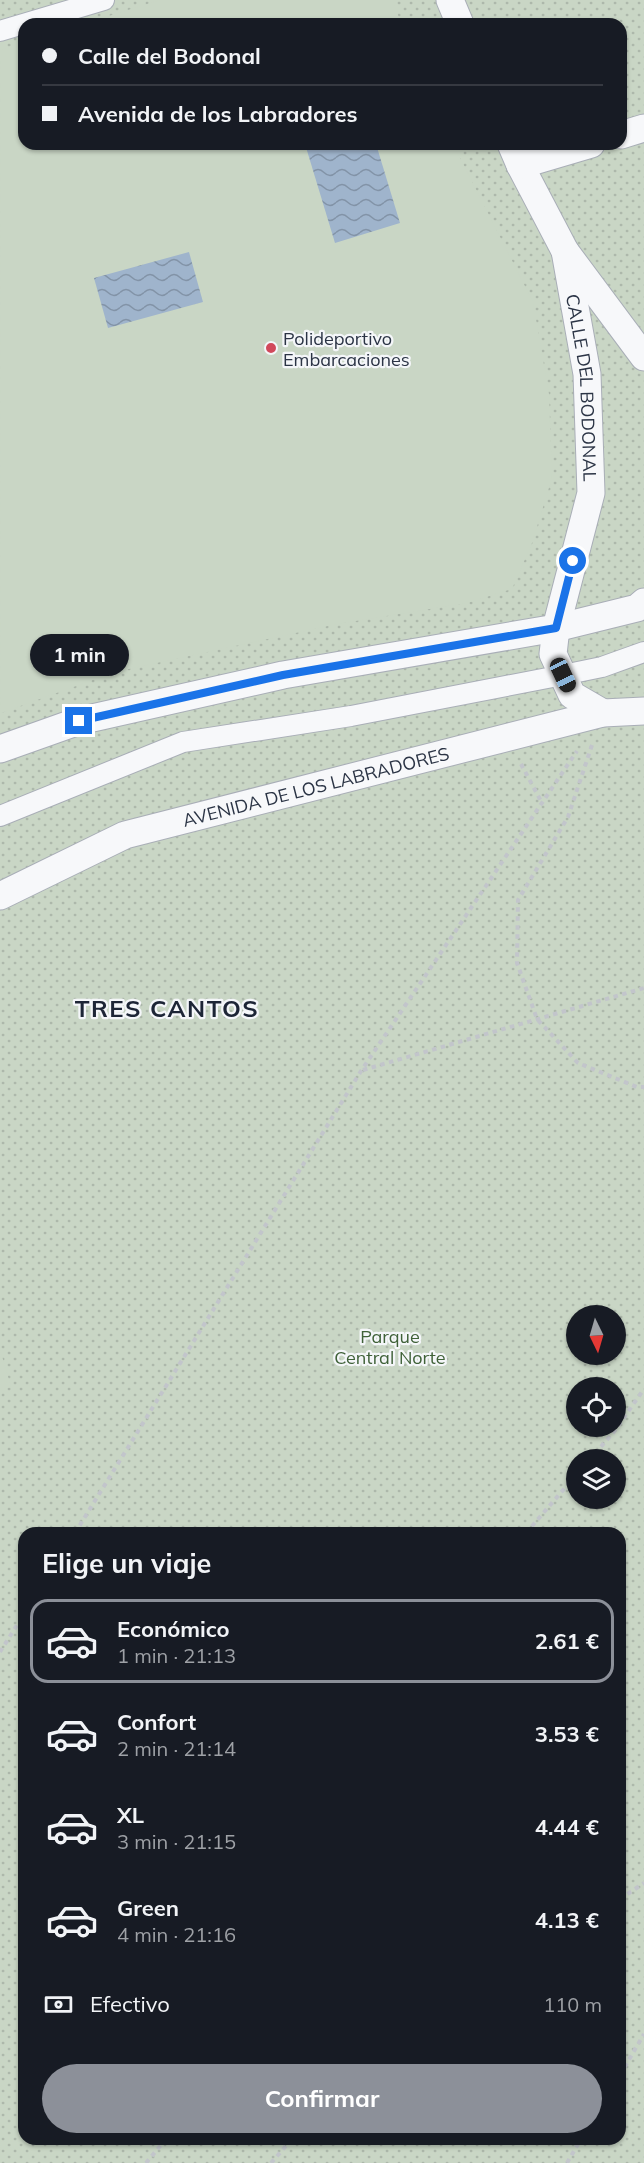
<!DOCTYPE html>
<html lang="es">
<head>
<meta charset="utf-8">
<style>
  :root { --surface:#171b24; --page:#242831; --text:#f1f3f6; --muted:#9ea1a6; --line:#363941; --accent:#8c9099 }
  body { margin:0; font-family:Mulish,sans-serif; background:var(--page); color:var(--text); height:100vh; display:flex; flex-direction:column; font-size:22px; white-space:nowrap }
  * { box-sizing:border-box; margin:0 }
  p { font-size:20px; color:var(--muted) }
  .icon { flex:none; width:33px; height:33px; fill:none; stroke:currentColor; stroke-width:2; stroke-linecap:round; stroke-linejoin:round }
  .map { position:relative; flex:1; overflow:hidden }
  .details { position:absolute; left:18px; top:1527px; width:608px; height:618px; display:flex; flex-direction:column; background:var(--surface); border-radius:18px; box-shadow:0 2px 4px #0004 }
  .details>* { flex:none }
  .top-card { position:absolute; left:18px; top:18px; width:609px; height:132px; border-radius:18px; box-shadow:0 2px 4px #0004; display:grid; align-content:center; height:132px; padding:0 24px; background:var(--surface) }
  .needle { width:39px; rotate:175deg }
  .controls { position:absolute; left:566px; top:1305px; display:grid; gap:12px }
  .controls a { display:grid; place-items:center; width:60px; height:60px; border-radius:50%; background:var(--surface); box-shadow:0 2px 4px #0004; font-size:30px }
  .end { position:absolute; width:27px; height:27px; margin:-14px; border:8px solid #1a73e8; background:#fff; box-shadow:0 0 0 3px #fff }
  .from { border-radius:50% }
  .bubble { position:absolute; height:42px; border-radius:21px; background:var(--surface); box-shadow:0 2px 4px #0004; font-size:20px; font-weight:700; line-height:42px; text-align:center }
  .car { position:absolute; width:18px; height:36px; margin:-18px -9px; border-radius:8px; box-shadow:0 0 4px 2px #0007; background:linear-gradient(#222 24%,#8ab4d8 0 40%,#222 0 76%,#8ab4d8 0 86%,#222 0) }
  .top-card b { display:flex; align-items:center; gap:21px; height:57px; font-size:22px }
  .top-card b+b { border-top:2px solid var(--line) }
  .top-card i { width:15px; height:15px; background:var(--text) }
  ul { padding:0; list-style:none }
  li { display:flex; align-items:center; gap:18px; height:84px; margin:0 12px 9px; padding:0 12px; border:3px solid transparent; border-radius:18px }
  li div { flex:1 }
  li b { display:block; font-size:22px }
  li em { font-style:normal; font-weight:700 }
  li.current { border-color:var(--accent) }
  li>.icon { width:54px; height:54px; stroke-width:1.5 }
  h2 { padding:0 24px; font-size:27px; line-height:72px }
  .pay { display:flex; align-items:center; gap:15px; height:66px; padding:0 24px; font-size:22px }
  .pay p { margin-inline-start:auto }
  .primary-button { display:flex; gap:12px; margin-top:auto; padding:12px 24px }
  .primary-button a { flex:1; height:69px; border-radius:36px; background:var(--accent); color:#fff; font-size:24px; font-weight:700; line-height:69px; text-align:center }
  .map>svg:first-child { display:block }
  .grass { fill:url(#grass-dots); fill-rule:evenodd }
  .pitch { fill:#c9d6c5 }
  .water { fill:url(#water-waves) }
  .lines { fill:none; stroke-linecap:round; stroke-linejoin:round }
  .pedestrian-casing { stroke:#a9aeb7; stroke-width:22 }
  .minor-casing { stroke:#a9aeb7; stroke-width:29 }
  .path { stroke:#c2c5cb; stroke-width:4; stroke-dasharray:4.5 4.5; stroke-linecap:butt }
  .pedestrian { stroke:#f7f8fa; stroke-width:20 }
  .minor { stroke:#f7f8fa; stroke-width:27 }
  .route { stroke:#1a73e8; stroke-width:8 }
  .poi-dot { fill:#d1495b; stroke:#f4f6f9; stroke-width:2 }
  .labels { text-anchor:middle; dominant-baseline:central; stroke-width:4.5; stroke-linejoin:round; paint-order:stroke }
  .poi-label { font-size:18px; fill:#2b3445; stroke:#f4f6f9; text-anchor:start }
  .street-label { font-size:18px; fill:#2b3445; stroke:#f4f6f9 }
  .park-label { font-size:18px; fill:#3f6138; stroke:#f4f6f9 }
  .district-label { font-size:24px; font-weight:bold; letter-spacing:1.5px; fill:#1d2536; stroke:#f4f6f9 }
</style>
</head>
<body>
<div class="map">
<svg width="644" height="2163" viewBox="0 0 644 2163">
  <defs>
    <pattern id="grass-dots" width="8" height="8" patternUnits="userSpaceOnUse" patternTransform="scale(1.5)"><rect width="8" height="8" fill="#c9d6c5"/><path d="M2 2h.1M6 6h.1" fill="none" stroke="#adb8ab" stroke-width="1.8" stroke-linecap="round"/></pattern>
    <pattern id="water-waves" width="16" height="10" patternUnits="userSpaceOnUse" patternTransform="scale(1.5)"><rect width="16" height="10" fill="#9fb4cc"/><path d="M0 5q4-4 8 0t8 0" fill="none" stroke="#8293a7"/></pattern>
  </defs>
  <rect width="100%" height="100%" fill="#e4e7ec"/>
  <!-- grass -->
  <path class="grass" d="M0,0H644V2163H0ZM24,24H621V144H24ZM576,1316H615V1354H576ZM576,1388H615V1426H576ZM576,1460H615V1498H576ZM24,1533H620V2139H24Z"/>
  <!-- pitch -->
  <g class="pitch">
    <polygon points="160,0 393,0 401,24 83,24"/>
    <polygon points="24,42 24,144 453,144 533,302 549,394 552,478 532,543 512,589 467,603 337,624 115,672 1,713 0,50"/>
    <polygon points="0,1349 11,1387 0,1390"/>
  </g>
  <!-- water -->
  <g class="water">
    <polygon points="305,144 376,144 400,223 335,243"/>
    <polygon points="189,252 203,302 108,328 94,278"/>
  </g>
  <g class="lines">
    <defs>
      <g id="pedestrian">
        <polyline points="0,31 104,0"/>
        <polyline points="0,816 183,742 351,716 563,675 602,667 644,652"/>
      </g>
      <g id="minor">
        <polyline points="450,0 460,24"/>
        <polyline points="621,135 644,128"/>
        <polyline points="511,144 520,165 565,251 644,357"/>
        <polyline points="520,165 591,144"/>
        <path id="s1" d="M565,251L587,374L591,493L556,628L553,654L572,695L603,713"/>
        <polyline points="0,749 79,721 283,675 556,628 637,608 644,602"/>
        <path id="s2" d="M0,896L125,835L603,713L644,711"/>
      </g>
    </defs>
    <!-- pedestrian casing -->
    <use href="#pedestrian" class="pedestrian-casing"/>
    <!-- minor casing -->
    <use href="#minor" class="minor-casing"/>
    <!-- path -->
    <g class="path">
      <polyline points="592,745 568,817 518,900 517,963 537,1019 578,1063 637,1087 644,1087"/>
      <polyline points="521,764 542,803"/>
      <polyline points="363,1070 644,988"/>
      <polyline points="589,1460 613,1433 644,1389"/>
      <polyline points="75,1533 361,1071 577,751"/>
      <polyline points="526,1533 576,1475"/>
      <polyline points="0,1652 24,1614"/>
      <polyline points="620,1899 644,1883"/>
      <polyline points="620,2075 644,2034"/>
      <polyline points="146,2163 166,2139"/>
      <polyline points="271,2163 292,2139"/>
      <polyline points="567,2163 581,2139"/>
    </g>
    <!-- pedestrian -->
    <use href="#pedestrian" class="pedestrian"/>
    <!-- minor -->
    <use href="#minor" class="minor"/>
  </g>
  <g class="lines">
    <!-- route -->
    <polyline class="route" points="79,721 283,675 556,628 573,561"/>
  </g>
  <!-- markers -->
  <circle class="poi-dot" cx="271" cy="348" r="6"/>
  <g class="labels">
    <!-- poi labels -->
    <g class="poi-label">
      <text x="283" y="338">Polideportivo<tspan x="283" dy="21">Embarcaciones</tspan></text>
    </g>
    <!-- street labels -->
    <g class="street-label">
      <text stroke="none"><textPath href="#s1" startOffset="138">CALLE DEL BODONAL</textPath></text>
      <text stroke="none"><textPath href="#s2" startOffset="336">AVENIDA DE LOS LABRADORES</textPath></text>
    </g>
    <!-- park labels -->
    <g class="park-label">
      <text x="390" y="1336">Parque<tspan x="390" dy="21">Central Norte</tspan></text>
    </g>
    <!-- district labels -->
    <g class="district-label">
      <text x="167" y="1008">TRES CANTOS</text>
    </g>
  </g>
</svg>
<div class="controls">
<a><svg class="needle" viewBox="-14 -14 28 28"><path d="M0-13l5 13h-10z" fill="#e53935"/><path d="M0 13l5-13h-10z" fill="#9ea1a6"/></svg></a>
<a><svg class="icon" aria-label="locate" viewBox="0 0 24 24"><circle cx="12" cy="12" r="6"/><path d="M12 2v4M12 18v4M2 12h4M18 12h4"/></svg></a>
<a><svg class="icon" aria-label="layers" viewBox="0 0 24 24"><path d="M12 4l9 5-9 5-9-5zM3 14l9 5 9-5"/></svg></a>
</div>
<i class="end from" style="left:573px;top:561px"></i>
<i class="end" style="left:79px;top:721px"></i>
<div class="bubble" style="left:30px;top:634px;width:99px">1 min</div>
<i class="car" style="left:563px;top:675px;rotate:155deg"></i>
<div class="top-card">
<b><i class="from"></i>Calle del Bodonal</b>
<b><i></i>Avenida de los Labradores</b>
</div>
<section class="details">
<h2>Elige un viaje</h2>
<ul>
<li class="current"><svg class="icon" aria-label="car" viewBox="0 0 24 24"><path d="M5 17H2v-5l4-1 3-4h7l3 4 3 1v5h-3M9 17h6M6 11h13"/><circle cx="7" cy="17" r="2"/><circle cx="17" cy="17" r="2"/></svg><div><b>Económico</b><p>1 min · 21:13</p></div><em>2.61 €</em></li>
<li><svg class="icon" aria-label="car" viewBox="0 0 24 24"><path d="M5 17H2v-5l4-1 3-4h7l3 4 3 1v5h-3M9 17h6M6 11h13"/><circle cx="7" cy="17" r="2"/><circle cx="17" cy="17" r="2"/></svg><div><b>Confort</b><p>2 min · 21:14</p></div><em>3.53 €</em></li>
<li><svg class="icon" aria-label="car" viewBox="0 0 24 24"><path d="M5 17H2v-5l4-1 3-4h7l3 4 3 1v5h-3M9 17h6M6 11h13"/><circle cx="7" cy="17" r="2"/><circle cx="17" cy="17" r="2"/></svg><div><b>XL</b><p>3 min · 21:15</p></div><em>4.44 €</em></li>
<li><svg class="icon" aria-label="car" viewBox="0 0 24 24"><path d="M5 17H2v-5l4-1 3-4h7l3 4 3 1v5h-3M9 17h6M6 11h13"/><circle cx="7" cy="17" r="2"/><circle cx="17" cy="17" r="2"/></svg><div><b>Green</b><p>4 min · 21:16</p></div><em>4.13 €</em></li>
</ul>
<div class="pay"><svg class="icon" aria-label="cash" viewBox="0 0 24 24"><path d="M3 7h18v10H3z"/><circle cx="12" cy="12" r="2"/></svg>Efectivo<p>110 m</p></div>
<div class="primary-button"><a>Confirmar</a></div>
</section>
</div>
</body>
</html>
